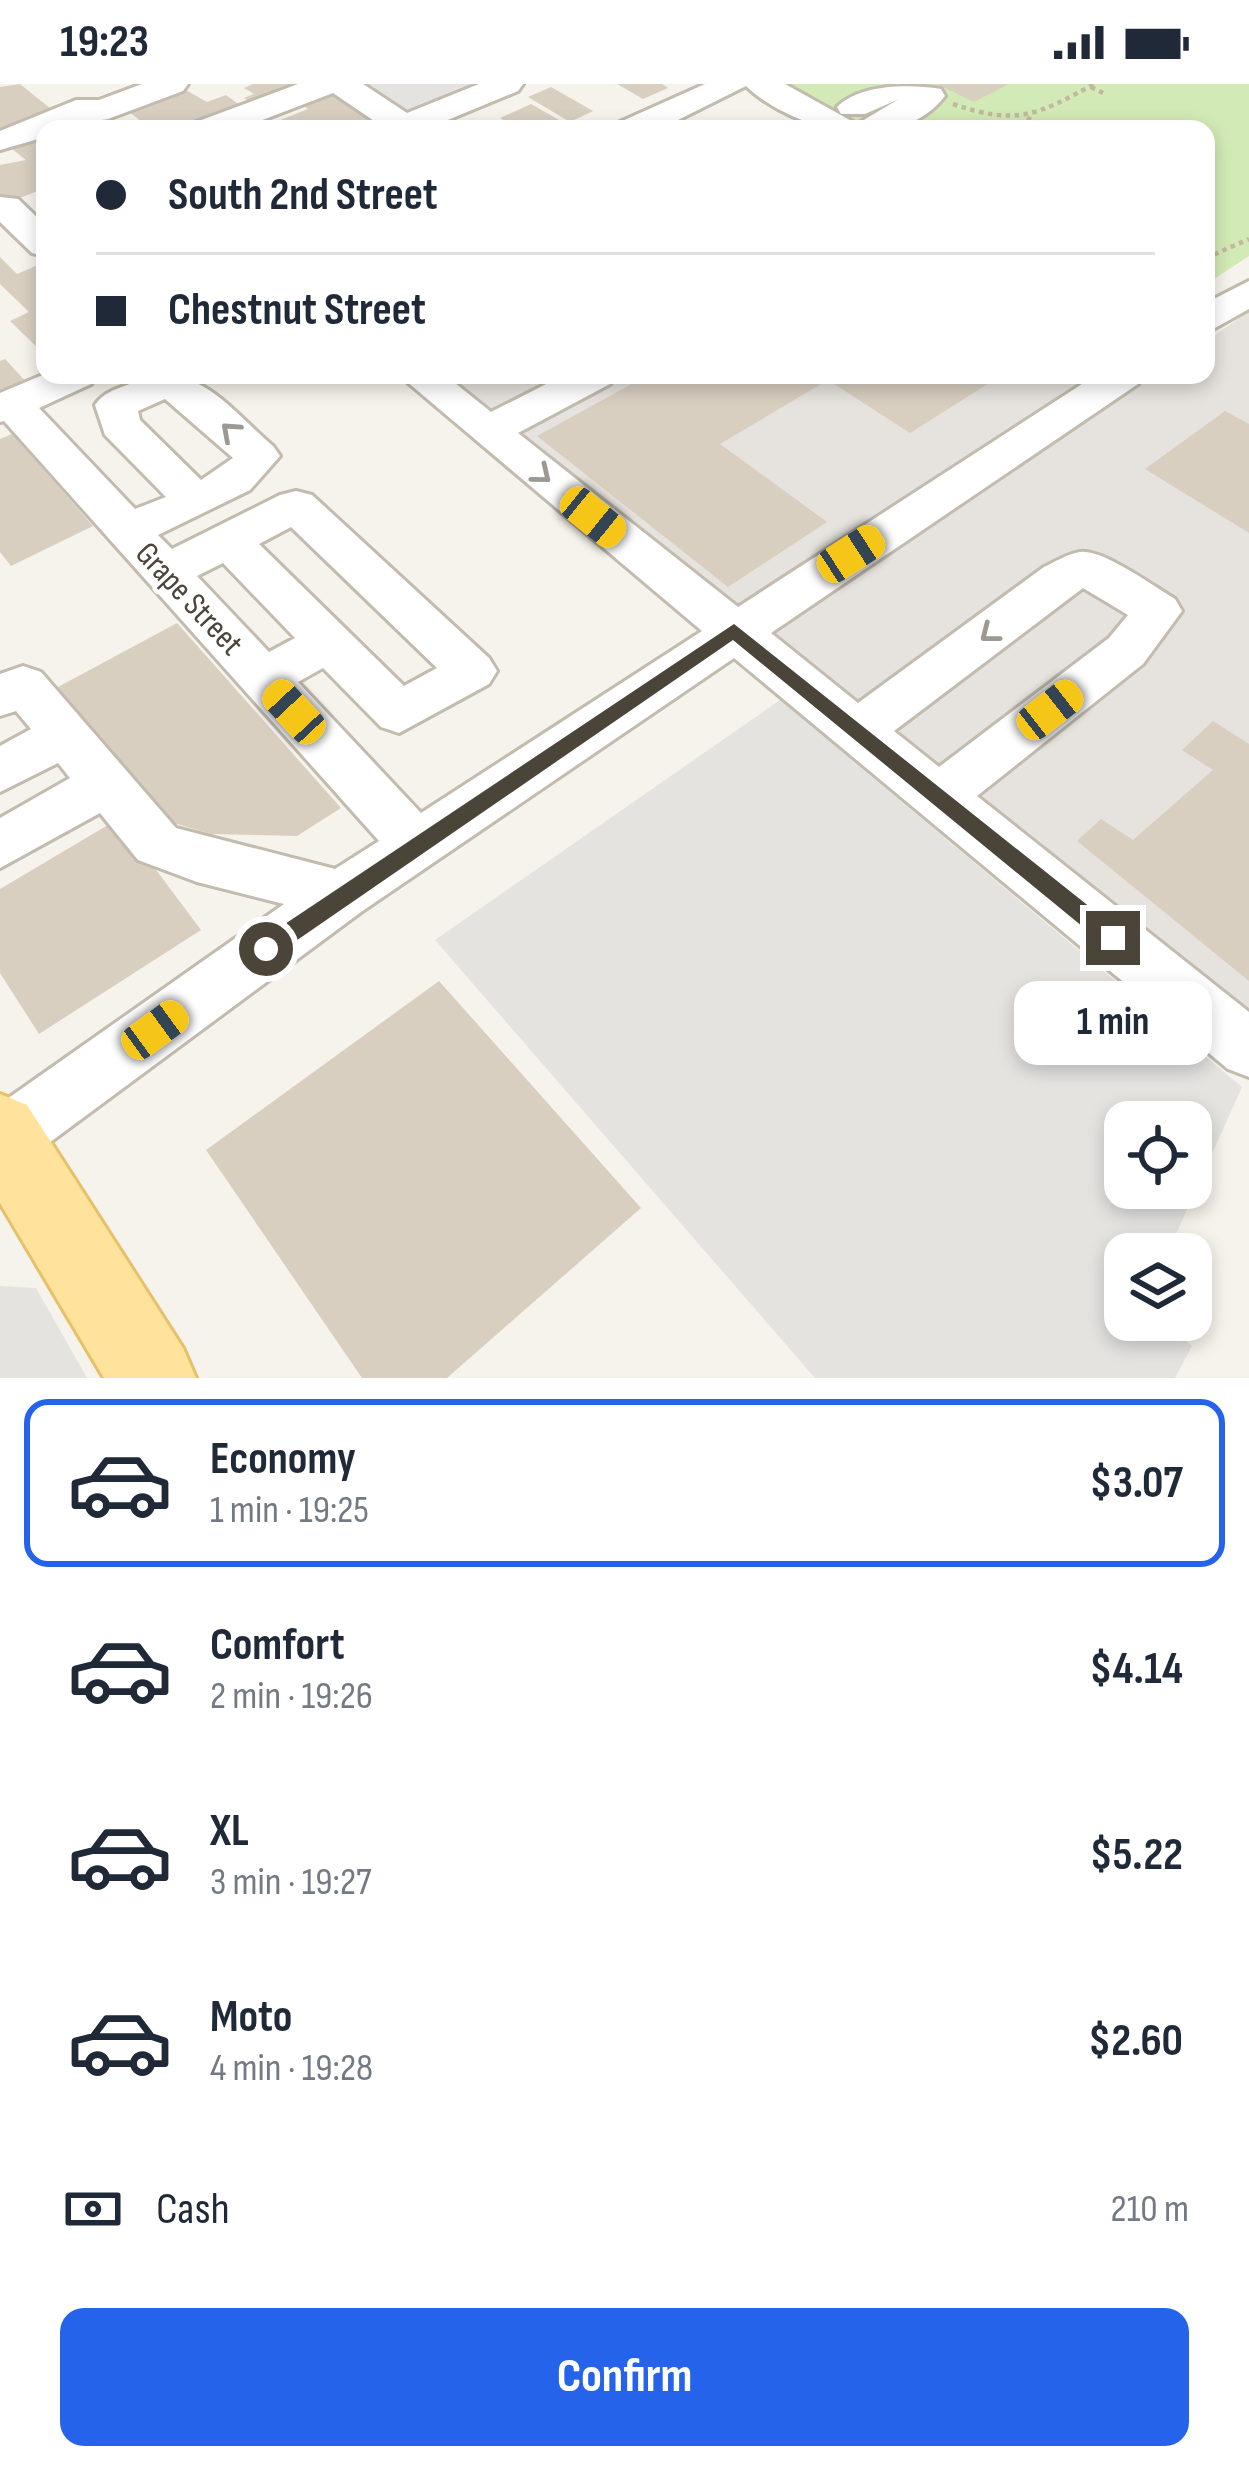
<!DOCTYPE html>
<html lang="en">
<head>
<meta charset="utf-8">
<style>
  :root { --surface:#fff; --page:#f6f6f7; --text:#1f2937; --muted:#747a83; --line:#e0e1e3; --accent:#2563eb }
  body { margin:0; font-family:"Sofia Sans Condensed",sans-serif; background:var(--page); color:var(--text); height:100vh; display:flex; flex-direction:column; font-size:45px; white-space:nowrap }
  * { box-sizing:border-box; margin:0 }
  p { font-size:39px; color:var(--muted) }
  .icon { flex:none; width:66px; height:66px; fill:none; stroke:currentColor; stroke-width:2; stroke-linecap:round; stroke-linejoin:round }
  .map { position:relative; height:1294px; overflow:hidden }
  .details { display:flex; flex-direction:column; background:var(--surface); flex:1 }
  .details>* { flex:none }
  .top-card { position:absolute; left:36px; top:36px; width:1179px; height:264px; border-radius:24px; box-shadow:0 6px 18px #0003; display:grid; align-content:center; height:264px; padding:0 60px; background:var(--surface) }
  .buttons { position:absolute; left:1104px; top:1017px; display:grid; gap:24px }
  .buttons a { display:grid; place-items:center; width:108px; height:108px; border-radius:24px; background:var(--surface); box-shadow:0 6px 18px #0003; font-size:60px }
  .end { position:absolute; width:54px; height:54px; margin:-27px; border:15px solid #4b4439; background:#fff; box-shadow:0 0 0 6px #fff }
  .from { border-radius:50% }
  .bubble { position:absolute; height:84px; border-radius:24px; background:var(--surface); box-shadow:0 6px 18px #0003; font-size:39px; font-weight:700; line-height:84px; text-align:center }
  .car { position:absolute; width:36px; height:72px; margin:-36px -18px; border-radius:15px; box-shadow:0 0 9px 3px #0007; background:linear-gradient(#f5c518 24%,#345 0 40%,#f5c518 0 76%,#345 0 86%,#f5c518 0) }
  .top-card b { display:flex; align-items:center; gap:42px; height:114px; font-size:45px }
  .top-card b+b { border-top:3px solid var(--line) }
  .top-card i { width:30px; height:30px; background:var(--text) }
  ul { padding:21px 0 0; list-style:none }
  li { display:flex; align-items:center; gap:36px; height:168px; margin:0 24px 18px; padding:0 36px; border:6px solid transparent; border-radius:24px }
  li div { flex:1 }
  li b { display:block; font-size:45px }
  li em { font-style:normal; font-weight:700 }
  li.current { border-color:var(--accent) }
  li>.icon { width:108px; height:108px; stroke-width:1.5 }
  .pay { display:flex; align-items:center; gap:30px; height:132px; padding:0 60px; font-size:45px }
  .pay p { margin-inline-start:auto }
  .button { display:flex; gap:24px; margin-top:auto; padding:24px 60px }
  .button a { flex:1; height:138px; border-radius:24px; background:var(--accent); color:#fff; font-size:48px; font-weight:700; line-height:138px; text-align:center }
  .status { display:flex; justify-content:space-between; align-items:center; height:84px; padding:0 60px; background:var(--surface); direction:ltr }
  .status svg { height:33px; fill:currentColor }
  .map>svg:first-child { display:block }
  .industrial { fill:#e6e2dd }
  .green { fill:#d2eab5 }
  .parking { fill:#e5e3e0; fill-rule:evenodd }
  .building { fill:#d8cfc1 }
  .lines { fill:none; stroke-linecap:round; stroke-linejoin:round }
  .minor-casing { stroke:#c2bbae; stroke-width:6 }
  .major-casing { stroke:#e6c16a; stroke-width:6 }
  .path { stroke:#c4b79f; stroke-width:4.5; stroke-dasharray:4.5 4.5; stroke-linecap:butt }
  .minor { fill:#fff; fill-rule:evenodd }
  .major { fill:#ffe39c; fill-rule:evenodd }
  .oneway { stroke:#9c9892 }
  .route { fill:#4b4439 }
  .labels { text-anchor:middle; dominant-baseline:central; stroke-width:9; stroke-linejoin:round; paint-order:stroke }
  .street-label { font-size:33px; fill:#4b4439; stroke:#fff }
</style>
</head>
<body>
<div class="status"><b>19:23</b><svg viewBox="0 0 49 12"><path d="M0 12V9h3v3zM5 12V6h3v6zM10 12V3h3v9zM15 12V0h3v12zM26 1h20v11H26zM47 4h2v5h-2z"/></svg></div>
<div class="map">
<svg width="1249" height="1294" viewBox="0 0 1249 1294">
  <rect width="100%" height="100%" fill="#f6f3ec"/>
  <!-- industrial -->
  <polygon class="industrial" points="1249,228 1249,965 419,291 1206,291 1206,257"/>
  <!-- green -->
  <polygon class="green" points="780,0 1249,0 1249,172 1206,200 1206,45 865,45"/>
  <!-- parking -->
  <g class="parking">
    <polygon points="359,0 495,0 395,40"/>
    <path d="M780,616L1242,1003L1167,1170H1125V1236H1162L1192,1262L1175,1294H815L435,856ZM1191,1038V1104H1125V1038Z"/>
    <polygon points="0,1202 36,1204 87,1294 0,1294"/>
  </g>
  <!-- building -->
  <g class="building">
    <polygon points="20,0 56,29 0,49 0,3"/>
    <polygon points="253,0 308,0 260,25 244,14 254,10 244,4"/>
    <polygon points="617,0 662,0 668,4 643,15"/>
    <polygon points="937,0 1009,0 974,18"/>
    <polygon points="551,3 593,27 570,38 528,13"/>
    <polygon points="184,5 207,18 226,11 241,22 181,45 151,45 127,26"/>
    <polygon points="332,7 388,45 258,45 308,25 301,20"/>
    <polygon points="531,20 575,45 519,45 500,34"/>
    <polygon points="45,46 45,104 0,122 0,81 26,76 7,61"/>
    <polygon points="0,173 17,190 45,178 45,271 10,237 29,228 0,200"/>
    <polygon points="5,275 28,300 0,312 0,277"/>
    <polygon points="648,291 1002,291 910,349 828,296 720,360 827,438 728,503 537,352"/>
    <polygon points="1225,327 1249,340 1249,449 1145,385"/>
    <polygon points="12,350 93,442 11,482 0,468 0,355"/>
    <polygon points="177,539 341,724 297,752 211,750 160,735 58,603"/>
    <polygon points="1213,637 1249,660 1249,897 1077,757 1101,735 1133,756 1213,686 1182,666"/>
    <polygon points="118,735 201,846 39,950 0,889 0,805"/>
    <polygon points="439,897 641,1124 447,1294 362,1294 206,1066"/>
  </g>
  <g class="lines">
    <defs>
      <g id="minor">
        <polygon points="142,0 188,0 183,7 108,35 45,45 45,53 0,66 0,47 76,16 99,16"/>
        <polygon points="298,0 363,0 407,29 479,0 523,0 518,7 426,45 386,45 333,9 239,45 191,45 196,38"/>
        <path d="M705,0H785L857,40L899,15L865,30H841L837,23C861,0 907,0 941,5L945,12C899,72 794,48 746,2L660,45H615L620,38Z"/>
        <polygon points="0,113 18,115 45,141 45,172 32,169 0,138"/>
        <polygon points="1249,197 1249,225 1206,249 1206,219"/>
        <path d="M45,290L97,291L91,300L39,324L135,425L166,413L105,351L95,321C103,309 114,306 127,301C194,271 225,321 273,362L280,372L250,406L158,451L172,465L280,411L296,407L312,411L489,574L497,587L489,600L399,649L381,643L323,584L298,598L421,729L702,547L399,291H445L491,328L564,291H616L610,300L518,349L738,523L1096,291H1144L1138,300L771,549L858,619L1044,483C1055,478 1067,470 1080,468C1103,465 1153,502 1175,515L1182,527L1143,580L977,712L1249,928V993L1228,985L734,574L361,828L26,1076L0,1083V1020L284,820L197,798L138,776L100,729L0,784V734L70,694L58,679L0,708V662L31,645L16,627L0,632V590L23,582L41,588L176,744L335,785L379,757L4,337L0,338V309ZM165,315L233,374L201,396L140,336L138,327ZM291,443L437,584L404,602L259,460ZM223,479L295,554L269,568L197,492ZM1083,504L1128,531L1109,554L939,683L894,647Z"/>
      </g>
      <polygon id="major" points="0,1010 27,1021 183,1264 196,1294 104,1294 0,1119"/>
    </defs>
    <!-- minor casing -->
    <use href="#minor" class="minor-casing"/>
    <!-- major casing -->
    <use href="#major" class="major-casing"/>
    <!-- path -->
    <g class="path">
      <polyline points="1091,3 1105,10"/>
      <path d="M953,20C1016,42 1038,31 1094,0"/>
      <polyline points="1027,34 1051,45"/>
      <polyline points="1206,174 1249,155"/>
    </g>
    <!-- minor -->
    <use href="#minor" class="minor"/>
    <!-- major -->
    <use href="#major" class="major"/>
  </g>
  <!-- one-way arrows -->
  <defs><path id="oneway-chevron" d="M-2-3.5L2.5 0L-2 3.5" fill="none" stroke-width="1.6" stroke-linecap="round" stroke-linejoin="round" transform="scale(3)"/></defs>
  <g class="oneway">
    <use href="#oneway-chevron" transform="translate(230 347) rotate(-138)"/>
    <use href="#oneway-chevron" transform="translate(542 391) rotate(39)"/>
    <use href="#oneway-chevron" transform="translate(989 550) rotate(142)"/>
  </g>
  <!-- route -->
  <polygon class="route" points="734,540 1120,847 1120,861 1105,861 733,556 274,872 258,872 258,858"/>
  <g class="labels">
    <!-- street labels -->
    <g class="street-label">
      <text transform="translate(189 515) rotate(47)">Grape Street</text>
    </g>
  </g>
</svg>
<div class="buttons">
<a><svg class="icon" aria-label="locate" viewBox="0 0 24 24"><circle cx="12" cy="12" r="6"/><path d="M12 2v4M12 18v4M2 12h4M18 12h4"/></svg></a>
<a><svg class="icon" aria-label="layers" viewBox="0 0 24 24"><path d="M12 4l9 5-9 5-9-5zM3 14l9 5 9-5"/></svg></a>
</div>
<i class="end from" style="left:266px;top:865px"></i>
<i class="end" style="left:1113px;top:854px"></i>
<div class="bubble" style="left:1014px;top:897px;width:198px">1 min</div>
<i class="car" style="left:593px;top:433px;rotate:129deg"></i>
<i class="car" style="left:851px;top:470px;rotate:57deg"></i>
<i class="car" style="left:1050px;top:626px;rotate:52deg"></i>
<i class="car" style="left:294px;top:628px;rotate:317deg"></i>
<i class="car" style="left:155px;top:946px;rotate:54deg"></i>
<div class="top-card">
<b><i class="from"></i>South 2nd Street</b>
<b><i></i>Chestnut Street</b>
</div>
</div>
<section class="details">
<ul>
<li class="current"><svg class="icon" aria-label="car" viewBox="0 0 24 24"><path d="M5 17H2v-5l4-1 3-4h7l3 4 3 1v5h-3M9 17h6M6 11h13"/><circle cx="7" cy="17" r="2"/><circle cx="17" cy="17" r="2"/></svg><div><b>Economy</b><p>1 min · 19:25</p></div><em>$3.07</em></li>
<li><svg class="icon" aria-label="car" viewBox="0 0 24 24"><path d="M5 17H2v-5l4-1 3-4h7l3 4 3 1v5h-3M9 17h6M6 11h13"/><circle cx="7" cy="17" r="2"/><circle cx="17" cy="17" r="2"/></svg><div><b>Comfort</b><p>2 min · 19:26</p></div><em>$4.14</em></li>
<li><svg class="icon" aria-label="car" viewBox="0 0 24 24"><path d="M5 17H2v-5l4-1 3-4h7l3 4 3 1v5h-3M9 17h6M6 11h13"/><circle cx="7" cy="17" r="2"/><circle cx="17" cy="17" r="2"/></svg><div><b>XL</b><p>3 min · 19:27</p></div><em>$5.22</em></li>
<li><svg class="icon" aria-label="car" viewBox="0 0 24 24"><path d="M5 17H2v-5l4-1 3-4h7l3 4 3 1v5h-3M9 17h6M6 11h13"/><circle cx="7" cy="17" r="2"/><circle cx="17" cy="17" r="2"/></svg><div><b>Moto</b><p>4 min · 19:28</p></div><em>$2.60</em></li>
</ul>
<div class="pay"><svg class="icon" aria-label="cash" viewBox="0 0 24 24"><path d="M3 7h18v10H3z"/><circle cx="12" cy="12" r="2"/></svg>Cash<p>210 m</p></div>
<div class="button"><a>Confirm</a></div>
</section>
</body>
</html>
